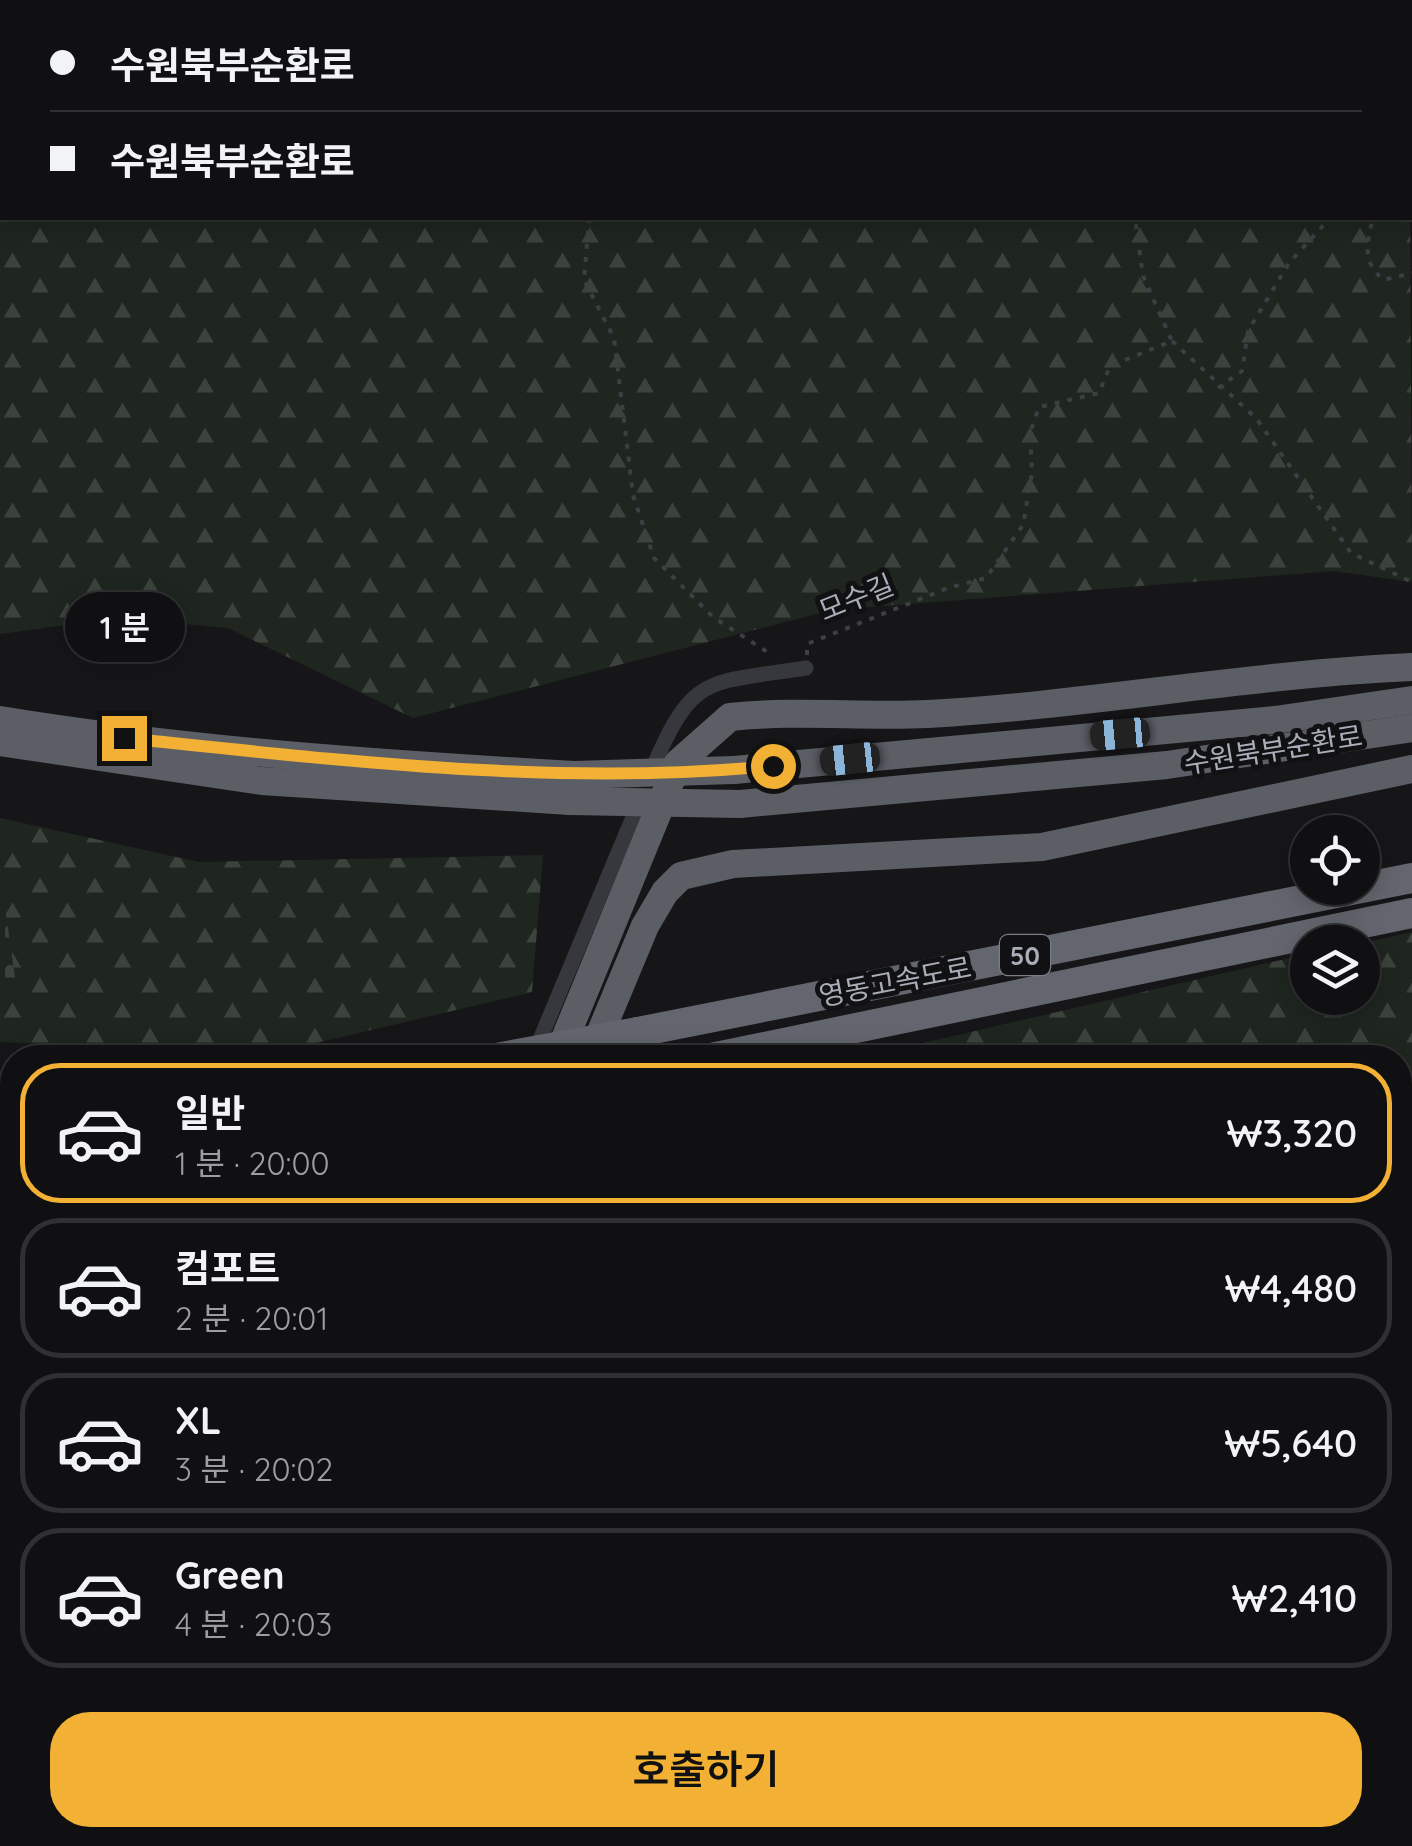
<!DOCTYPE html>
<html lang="ko">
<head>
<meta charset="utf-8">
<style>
  :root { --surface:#101012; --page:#19191b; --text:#f1f3f6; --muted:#9c9d9f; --line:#303032; --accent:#f2b134 }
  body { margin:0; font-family:Quicksand,"Noto Sans KR",sans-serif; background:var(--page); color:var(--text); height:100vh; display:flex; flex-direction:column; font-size:38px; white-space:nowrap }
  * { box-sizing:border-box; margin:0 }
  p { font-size:32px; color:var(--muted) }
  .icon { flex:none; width:55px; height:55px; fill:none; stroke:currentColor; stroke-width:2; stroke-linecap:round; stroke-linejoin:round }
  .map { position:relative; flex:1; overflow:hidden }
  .side { position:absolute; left:0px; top:1045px; width:1412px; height:802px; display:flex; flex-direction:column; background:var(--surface); border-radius:40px 40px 0 0; box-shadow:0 5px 25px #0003,0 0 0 2px var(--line) }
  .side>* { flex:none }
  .guide { position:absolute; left:0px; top:0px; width:1412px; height:220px; box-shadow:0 5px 25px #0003,0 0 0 2px var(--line); display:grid; align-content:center; height:220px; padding:0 50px; background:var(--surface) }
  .tools { position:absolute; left:1290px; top:815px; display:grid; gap:20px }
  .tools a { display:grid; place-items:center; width:90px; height:90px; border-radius:50%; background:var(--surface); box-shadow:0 5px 25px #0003,0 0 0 2px var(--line); font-size:50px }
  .end { position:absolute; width:45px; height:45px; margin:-22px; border:12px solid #f2b134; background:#111; box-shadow:0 0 0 5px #111 }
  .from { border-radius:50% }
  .bubble { position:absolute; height:70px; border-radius:35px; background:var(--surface); box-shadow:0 5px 25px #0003,0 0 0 2px var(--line); font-size:32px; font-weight:600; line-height:70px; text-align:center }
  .car { position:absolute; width:30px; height:60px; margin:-30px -15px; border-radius:12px; box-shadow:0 0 8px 2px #0007; background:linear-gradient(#222 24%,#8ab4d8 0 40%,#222 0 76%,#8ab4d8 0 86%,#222 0) }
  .guide b { display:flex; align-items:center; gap:35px; height:95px; font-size:38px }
  .guide b+b { border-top:2px solid var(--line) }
  .guide i { width:25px; height:25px; background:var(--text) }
  ul { padding:18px 0 0; list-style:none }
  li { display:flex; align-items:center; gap:30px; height:140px; margin:0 20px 15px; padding:0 30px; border:5px solid var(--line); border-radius:40px }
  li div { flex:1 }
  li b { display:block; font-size:38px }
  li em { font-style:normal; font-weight:600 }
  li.active { border-color:var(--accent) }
  li>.icon { width:90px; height:90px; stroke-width:1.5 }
  .cta { display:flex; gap:20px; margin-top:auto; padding:20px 50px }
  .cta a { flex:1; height:115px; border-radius:40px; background:var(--accent); color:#111; font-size:40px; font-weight:600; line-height:115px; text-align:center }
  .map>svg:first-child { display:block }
  .forest { fill:url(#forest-firs) }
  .cemetery { fill:url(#cemetery-stones) }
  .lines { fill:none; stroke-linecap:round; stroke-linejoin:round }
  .path { stroke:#3d3f44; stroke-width:4; stroke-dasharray:5 8; stroke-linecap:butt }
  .service { stroke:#37383d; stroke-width:8 }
  .minor { stroke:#37383d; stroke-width:15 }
  .trunk { stroke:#5b5e65; stroke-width:28 }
  .motorway { stroke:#63666e; stroke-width:30 }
  .trunk-bridge { stroke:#5b5e65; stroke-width:28 }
  .motorway-bridge { stroke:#63666e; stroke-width:30 }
  .route { stroke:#f2b134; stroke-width:12 }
  .labels { text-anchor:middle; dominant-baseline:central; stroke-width:10; stroke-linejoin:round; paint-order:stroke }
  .shield { fill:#111113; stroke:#7b7e86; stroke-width:2.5 }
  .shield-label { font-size:25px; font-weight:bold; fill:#a8adb8 }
  .street-label { font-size:28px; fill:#a8adb8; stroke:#111113 }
</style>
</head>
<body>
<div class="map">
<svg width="1412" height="1846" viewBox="0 0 1412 1846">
  <defs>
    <pattern id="forest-firs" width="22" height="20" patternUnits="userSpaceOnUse" patternTransform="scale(2.5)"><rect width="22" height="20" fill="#1e261f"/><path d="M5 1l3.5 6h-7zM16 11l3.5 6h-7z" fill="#3c433d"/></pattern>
    <pattern id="cemetery-stones" width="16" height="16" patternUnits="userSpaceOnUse" patternTransform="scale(2.5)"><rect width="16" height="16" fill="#1e261f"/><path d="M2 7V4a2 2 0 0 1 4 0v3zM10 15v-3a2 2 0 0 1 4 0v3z" fill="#3c433d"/></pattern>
  </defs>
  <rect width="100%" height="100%" fill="#161618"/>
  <!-- forest -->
  <g class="forest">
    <polygon points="0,0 1211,0 2,2 2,218 1410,218 1410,187 1412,582 1334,571 832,610 413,718 228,628 118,618 0,634"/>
    <polygon points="0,818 199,862 543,855 532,992 270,1054 0,1042"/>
    <polygon points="1412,932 1412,1846 1384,1846 1385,1835 1400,1835 1400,1058 881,1057 902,1048 1307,954 1308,998 1362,998 1363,943"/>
    <polygon points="0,1206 12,1208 12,1319 0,1379"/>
    <polygon points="0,1391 12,1431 12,1657 0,1654"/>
    <polygon points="356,1835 1215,1835 1218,1846 351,1846"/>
  </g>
  <!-- cemetery -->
  <polygon class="cemetery" points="0,898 6,914 18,999 0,1001"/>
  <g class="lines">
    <!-- path -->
    <g class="path">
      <polyline points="424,0 428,2"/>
      <polyline points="957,0 960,2"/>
      <polyline points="589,218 584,280 614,338 633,495 654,558 713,617 772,655"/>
      <path d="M1362,218L1372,221C1367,247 1362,260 1383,280L1412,273"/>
      <polyline points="1172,341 1256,418 1351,553 1412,582"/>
      <polyline points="1218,388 1242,371 1248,331 1289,263 1330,218"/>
      <polyline points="807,655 807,644 948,588 986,578 1023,525 1032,473 1030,433 1039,407 1099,393 1110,366 1172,341 1143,276 1135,218"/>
      <polyline points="1400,1279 1412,1274"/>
    </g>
    <!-- service -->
    <polyline class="service" points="290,1846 293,1835"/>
    <!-- minor -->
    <g class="minor">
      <path d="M649,777C692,673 703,684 806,668"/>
      <polyline points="536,1049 641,798"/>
      <polyline points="0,1763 12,1770"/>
      <polyline points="86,1835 105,1846"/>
      <polyline points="175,1846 179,1835"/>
    </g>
    <!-- trunk -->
    <g class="trunk">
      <path d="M0,720C190,751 382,764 574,775"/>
      <polyline points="0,742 262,781 570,801"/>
      <polyline points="734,770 1275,720 1412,700"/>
      <polyline points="740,804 1167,765 1412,728"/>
      <path d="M557,1058L678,763L730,717C796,710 862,717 928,714C1090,705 1250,674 1412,667"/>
      <polyline points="590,1058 645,926 665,892 681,876 733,864 1042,847 1412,769"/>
      <polyline points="260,1846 265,1835"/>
    </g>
    <!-- motorway -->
    <g class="motorway">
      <polyline points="638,1032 1412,878"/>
      <polyline points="711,1058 1412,913"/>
      <polyline points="0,1111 12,1110"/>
      <polyline points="0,1153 12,1152"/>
    </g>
    <!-- trunk-bridge -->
    <g class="trunk-bridge">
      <polyline points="574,775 734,770"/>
      <polyline points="570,801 740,804"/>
    </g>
    <!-- motorway-bridge -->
    <polyline class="motorway-bridge" points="496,1058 638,1032"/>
  </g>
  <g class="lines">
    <!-- route -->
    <path class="route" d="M124,738C339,760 557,787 773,766"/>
  </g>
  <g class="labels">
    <!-- shield labels -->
    <rect class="shield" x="1000" y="935" width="50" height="40" rx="8"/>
    <g class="shield-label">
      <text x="1025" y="955">50</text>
    </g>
    <!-- street labels -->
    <g class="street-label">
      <text transform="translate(856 597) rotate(-22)">모수길</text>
      <text transform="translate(1273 749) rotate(-9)">수원북부순환로</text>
      <text transform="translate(895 981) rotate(-11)">영동고속도로</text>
    </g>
  </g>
</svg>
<div class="tools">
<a><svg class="icon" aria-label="locate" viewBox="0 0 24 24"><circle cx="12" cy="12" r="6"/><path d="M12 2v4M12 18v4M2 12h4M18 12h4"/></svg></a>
<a><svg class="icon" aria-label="layers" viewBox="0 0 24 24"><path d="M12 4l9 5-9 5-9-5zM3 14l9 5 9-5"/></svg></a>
</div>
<i class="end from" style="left:773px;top:766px"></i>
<i class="end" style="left:124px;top:738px"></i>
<div class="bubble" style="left:65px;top:592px;width:120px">1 분</div>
<i class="car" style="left:1120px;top:734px;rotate:265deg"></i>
<i class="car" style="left:850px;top:759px;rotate:264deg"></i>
<div class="guide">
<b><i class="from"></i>수원북부순환로</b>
<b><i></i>수원북부순환로</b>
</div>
<section class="side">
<ul>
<li class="active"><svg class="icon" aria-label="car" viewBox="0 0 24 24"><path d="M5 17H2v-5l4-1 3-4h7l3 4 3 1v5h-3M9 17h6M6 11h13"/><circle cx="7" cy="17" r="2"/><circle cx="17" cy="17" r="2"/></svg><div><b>일반</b><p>1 분 · 20:00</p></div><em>₩3,320</em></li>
<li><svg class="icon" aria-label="car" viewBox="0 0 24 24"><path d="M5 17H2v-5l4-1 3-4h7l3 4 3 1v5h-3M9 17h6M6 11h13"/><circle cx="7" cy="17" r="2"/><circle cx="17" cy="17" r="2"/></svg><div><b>컴포트</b><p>2 분 · 20:01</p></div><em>₩4,480</em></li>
<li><svg class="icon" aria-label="car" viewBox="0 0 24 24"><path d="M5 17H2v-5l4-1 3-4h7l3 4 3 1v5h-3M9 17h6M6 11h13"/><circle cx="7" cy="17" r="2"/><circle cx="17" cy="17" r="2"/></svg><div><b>XL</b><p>3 분 · 20:02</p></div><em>₩5,640</em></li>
<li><svg class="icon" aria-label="car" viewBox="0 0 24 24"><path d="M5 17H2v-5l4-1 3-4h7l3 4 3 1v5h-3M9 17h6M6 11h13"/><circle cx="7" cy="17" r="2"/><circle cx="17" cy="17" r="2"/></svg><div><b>Green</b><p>4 분 · 20:03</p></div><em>₩2,410</em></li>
</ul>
<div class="cta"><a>호출하기</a></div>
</section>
</div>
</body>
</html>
